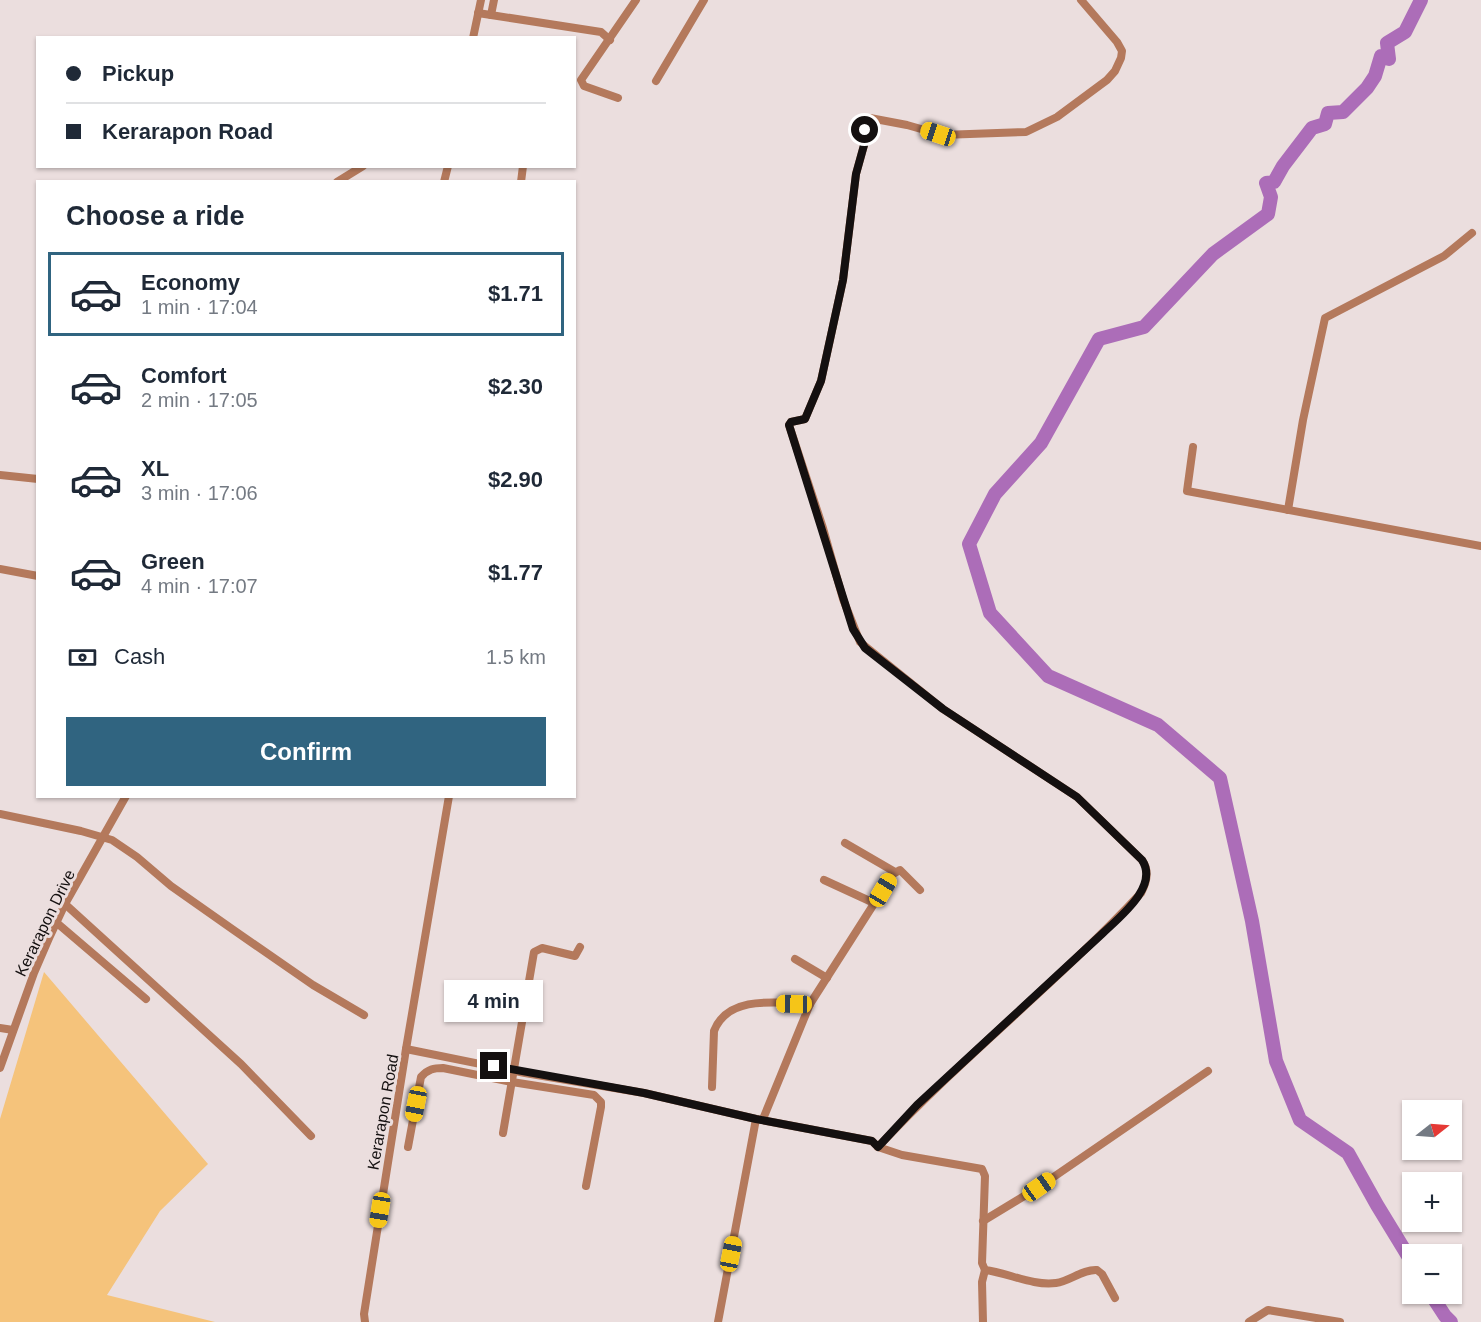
<!DOCTYPE html>
<html lang="en">
<head>
<meta charset="utf-8">
<style>
  :root { --surface:#fff; --page:#f2f2f3; --text:#1f2937; --muted:#747a83; --line:#e0e1e3; --accent:#306480 }
  body { margin:0; font-family:Arial,sans-serif; background:var(--page); color:var(--text); height:100vh; display:flex; flex-direction:column; font-size:22px; white-space:nowrap }
  * { box-sizing:border-box; margin:0 }
  p { font-size:20px; color:var(--muted) }
  .icon { flex:none; width:33px; height:33px; fill:none; stroke:currentColor; stroke-width:2; stroke-linecap:round; stroke-linejoin:round }
  .map { position:relative; flex:1; overflow:hidden }
  .side { position:absolute; left:36px; top:180px; width:540px; height:618px; display:flex; flex-direction:column; background:var(--surface); border-radius:0px; box-shadow:0 2px 4px #0004 }
  .side>* { flex:none }
  .hud { position:absolute; left:36px; top:36px; width:540px; height:132px; border-radius:0px; box-shadow:0 2px 4px #0004; display:grid; align-content:center; height:132px; padding:0 30px; background:var(--surface) }
  .needle { width:39px; rotate:73deg }
  .buttons { position:absolute; left:1402px; top:1100px; display:grid; gap:12px }
  .buttons a { display:grid; place-items:center; width:60px; height:60px; border-radius:0px; background:var(--surface); box-shadow:0 2px 4px #0004; font-size:30px }
  .end { position:absolute; width:27px; height:27px; margin:-14px; border:8px solid #141010; background:#fff; box-shadow:0 0 0 3px #fff }
  .from { border-radius:50% }
  .bubble { position:absolute; height:42px; border-radius:0px; background:var(--surface); box-shadow:0 2px 4px #0004; font-size:20px; font-weight:700; line-height:42px; text-align:center }
  .car { position:absolute; width:18px; height:36px; margin:-18px -9px; border-radius:8px; box-shadow:0 0 4px 2px #0007; background:linear-gradient(#f5c518 24%,#345 0 40%,#f5c518 0 76%,#345 0 86%,#f5c518 0) }
  .hud b { display:flex; align-items:center; gap:21px; height:57px; font-size:22px }
  .hud b+b { border-top:2px solid var(--line) }
  .hud i { width:15px; height:15px; background:var(--text) }
  ul { padding:0; list-style:none }
  li { display:flex; align-items:center; gap:18px; height:84px; margin:0 12px 9px; padding:0 18px; border:3px solid transparent; border-radius:0px }
  li div { flex:1 }
  li b { display:block; font-size:22px }
  li em { font-style:normal; font-weight:700 }
  li.on { border-color:var(--accent) }
  li>.icon { width:54px; height:54px; stroke-width:1.5 }
  h2 { padding:0 30px; font-size:27px; line-height:72px }
  .pay { display:flex; align-items:center; gap:15px; height:66px; padding:0 30px; font-size:22px }
  .pay p { margin-inline-start:auto }
  .cta { display:flex; gap:12px; margin-top:auto; padding:12px 30px }
  .cta a { flex:1; height:69px; border-radius:0px; background:var(--accent); color:#fff; font-size:24px; font-weight:700; line-height:69px; text-align:center }
  .map>svg:first-child { display:block }
  .green { fill:#f5c37b }
  .lines { fill:none; stroke-linecap:round; stroke-linejoin:round }
  .river { stroke:#ac6db8; stroke-width:14 }
  .street { stroke:#b4795c; stroke-width:8 }
  .route { stroke:#141010; stroke-width:8 }
  .labels { text-anchor:middle; dominant-baseline:central; stroke-width:6; stroke-linejoin:round; paint-order:stroke }
  .street-label { font-size:16px; fill:#141010; stroke:#ebdede }
</style>
</head>
<body>
<div class="map">
<svg width="1481" height="1322" viewBox="0 0 1481 1322">
  <rect width="100%" height="100%" fill="#ebdede"/>
  <!-- green -->
  <polygon class="green" points="44,972 208,1164 160,1211 107,1295 215,1322 0,1322 0,1119"/>
  <g class="lines">
    <!-- river -->
    <g class="river">
      <polyline points="1413,1264 1377,1205 1348,1153 1300,1120 1276,1061 1252,921 1220,778 1158,725 1048,676 990,613 969,544 995,494 1041,443 1099,339 1144,327 1213,254 1268,214 1271,197 1266,183 1274,182 1283,166 1312,128 1325,124 1328,113 1343,112 1367,88 1375,76 1381,56 1389,59 1387,43 1405,32 1421,0"/>
      <polyline points="1430,1293 1445,1316 1451,1322"/>
    </g>
    <!-- street -->
    <g class="street">
      <polyline points="478,13 601,32 610,40"/>
      <polyline points="491,15 494,0"/>
      <polyline points="473,38 481,0"/>
      <polyline points="656,81 704,0"/>
      <polyline points="618,98 584,86 581,80 636,0"/>
      <polyline points="337,182 363,166"/>
      <polyline points="444,182 448,166"/>
      <polyline points="521,182 523,166"/>
      <polyline points="1193,447 1187,491 1481,546"/>
      <polyline points="0,475 38,479"/>
      <polyline points="1288,510 1303,420 1325,318 1444,256 1472,233"/>
      <polyline points="0,569 38,576"/>
      <polyline points="0,814 81,831 112,840 137,857 171,886 235,931 313,985 364,1015"/>
      <polyline points="845,843 895,872"/>
      <polyline points="824,880 874,903"/>
      <polyline points="65,904 241,1064 311,1136"/>
      <polyline points="57,923 146,999"/>
      <polyline points="795,959 827,978"/>
      <polyline points="0,1028 13,1030"/>
      <path d="M406,1049L525,1073L644,1093L756,1119L872,1141L878,1147C961,1058 1058,982 1141,893C1147,882 1150,871 1142,860L1077,797L943,709L860,642L843,599L823,528L789,425L791,422L805,419L821,381L843,280L856,174L866,138L863,120L870,118L907,125L942,135L1026,132L1057,117L1107,80L1115,71L1121,58L1122,51L1117,42L1081,0"/>
      <polyline points="0,1068 34,973 50,936 65,904 126,796"/>
      <path d="M712,1087L714,1031C728,994 779,1003 810,1004"/>
      <polyline points="763,1119 810,1004 893,874 900,870 920,890"/>
      <polyline points="503,1133 534,952 542,948 575,956 580,947"/>
      <path d="M408,1147L421,1077C428,1069 434,1068 443,1068L512,1082L594,1095L601,1102V1107L586,1186"/>
      <path d="M878,1147L902,1155L982,1169L985,1176L982,1263L985,1270C1009,1273 1032,1286 1056,1283C1070,1281 1083,1269 1097,1270L1102,1274L1115,1298"/>
      <polyline points="983,1221 1039,1187 1208,1071"/>
      <polyline points="365,1322 364,1314 406,1049 449,796"/>
      <polyline points="718,1322 756,1119"/>
      <polyline points="983,1322 982,1282 985,1270"/>
      <polyline points="1249,1322 1268,1310 1340,1322"/>
    </g>
  </g>
  <g class="lines">
    <!-- route -->
    <path class="route" d="M494,1066L644,1093L756,1119L872,1141L878,1147L917,1105L1103,933C1121,916 1159,886 1142,860L1077,797L943,709L865,648L853,629L789,425L791,422L805,419L821,381L843,280L856,174L866,138L865,130"/>
  </g>
  <g class="labels">
    <!-- street labels -->
    <g class="street-label">
      <text transform="translate(45 923) rotate(-64)">Kerarapon Drive</text>
      <text transform="translate(383 1112) rotate(-80)">Kerarapon Road</text>
    </g>
  </g>
</svg>
<div class="buttons">
<a><svg class="needle" viewBox="-14 -14 28 28"><path d="M0-13l5 13h-10z" fill="#e53935"/><path d="M0 13l5-13h-10z" fill="#747a83"/></svg></a>
<a>+</a>
<a>−</a>
</div>
<i class="end from" style="left:865px;top:130px"></i>
<i class="end" style="left:494px;top:1066px"></i>
<div class="bubble" style="left:444px;top:980px;width:99px">4 min</div>
<i class="car" style="left:938px;top:134px;rotate:288deg"></i>
<i class="car" style="left:883px;top:890px;rotate:31deg"></i>
<i class="car" style="left:794px;top:1004px;rotate:271deg"></i>
<i class="car" style="left:416px;top:1104px;rotate:191deg"></i>
<i class="car" style="left:1039px;top:1187px;rotate:55deg"></i>
<i class="car" style="left:380px;top:1210px;rotate:189deg"></i>
<i class="car" style="left:731px;top:1254px;rotate:11deg"></i>
<div class="hud">
<b><i class="from"></i>Pickup</b>
<b><i></i>Kerarapon Road</b>
</div>
<section class="side">
<h2>Choose a ride</h2>
<ul>
<li class="on"><svg class="icon" aria-label="car" viewBox="0 0 24 24"><path d="M5 17H2v-5l4-1 3-4h7l3 4 3 1v5h-3M9 17h6M6 11h13"/><circle cx="7" cy="17" r="2"/><circle cx="17" cy="17" r="2"/></svg><div><b>Economy</b><p>1 min · 17:04</p></div><em>$1.71</em></li>
<li><svg class="icon" aria-label="car" viewBox="0 0 24 24"><path d="M5 17H2v-5l4-1 3-4h7l3 4 3 1v5h-3M9 17h6M6 11h13"/><circle cx="7" cy="17" r="2"/><circle cx="17" cy="17" r="2"/></svg><div><b>Comfort</b><p>2 min · 17:05</p></div><em>$2.30</em></li>
<li><svg class="icon" aria-label="car" viewBox="0 0 24 24"><path d="M5 17H2v-5l4-1 3-4h7l3 4 3 1v5h-3M9 17h6M6 11h13"/><circle cx="7" cy="17" r="2"/><circle cx="17" cy="17" r="2"/></svg><div><b>XL</b><p>3 min · 17:06</p></div><em>$2.90</em></li>
<li><svg class="icon" aria-label="car" viewBox="0 0 24 24"><path d="M5 17H2v-5l4-1 3-4h7l3 4 3 1v5h-3M9 17h6M6 11h13"/><circle cx="7" cy="17" r="2"/><circle cx="17" cy="17" r="2"/></svg><div><b>Green</b><p>4 min · 17:07</p></div><em>$1.77</em></li>
</ul>
<div class="pay"><svg class="icon" aria-label="cash" viewBox="0 0 24 24"><path d="M3 7h18v10H3z"/><circle cx="12" cy="12" r="2"/></svg>Cash<p>1.5 km</p></div>
<div class="cta"><a>Confirm</a></div>
</section>
</div>
</body>
</html>
